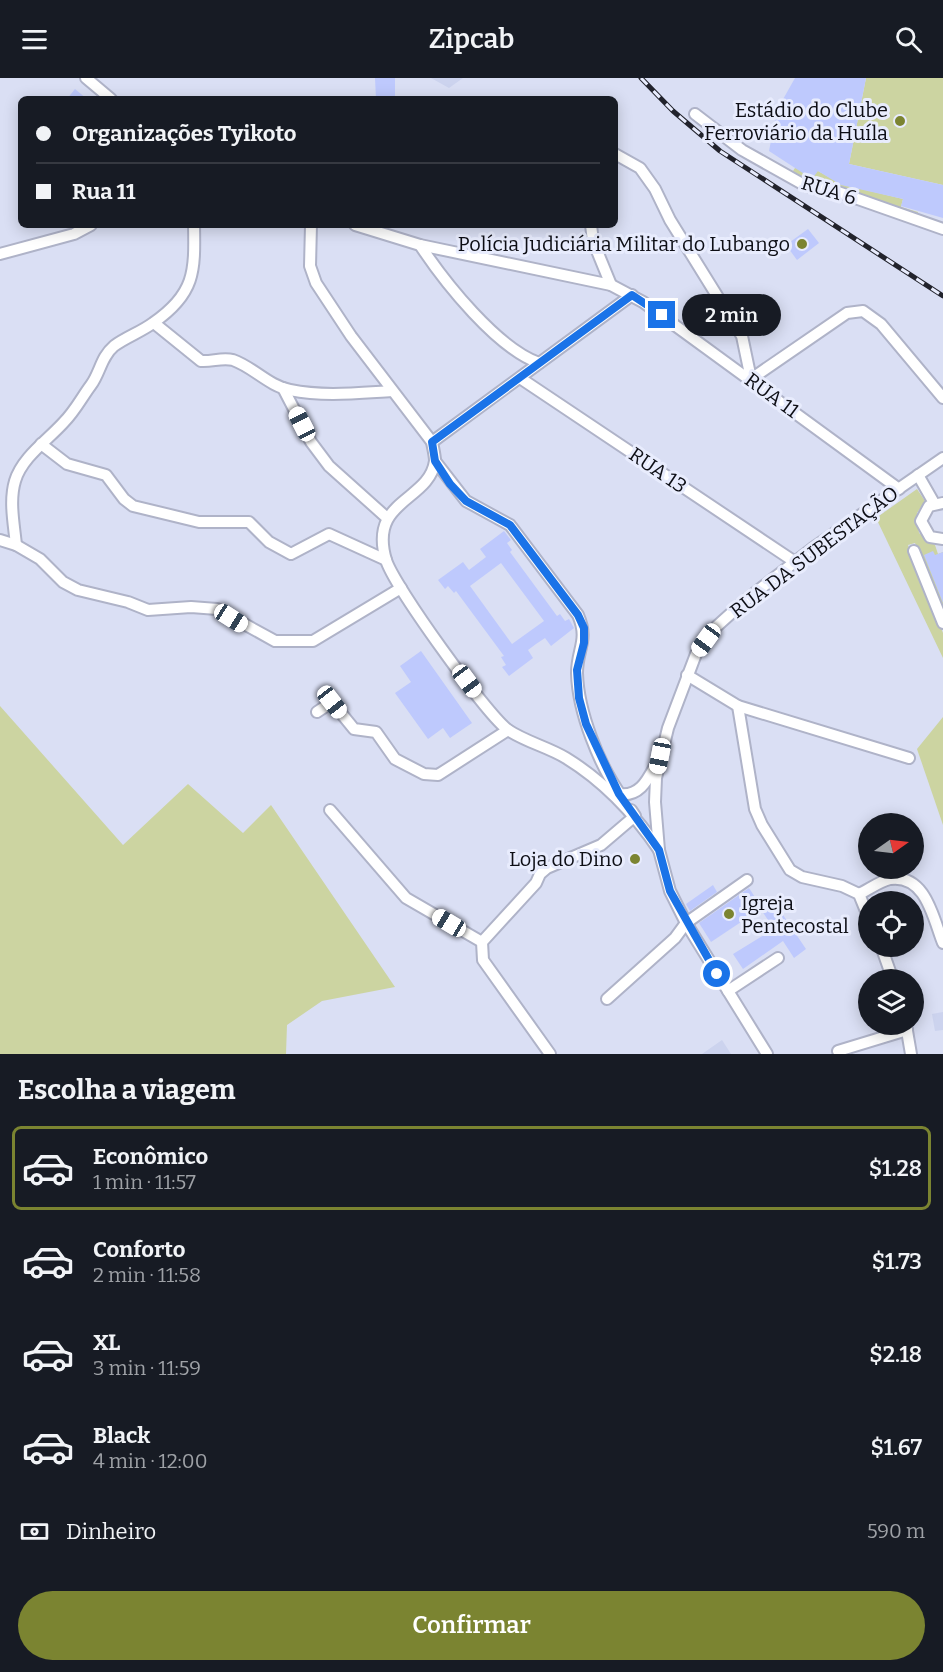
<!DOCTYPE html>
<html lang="pt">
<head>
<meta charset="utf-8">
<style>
  :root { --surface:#171b24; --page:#242831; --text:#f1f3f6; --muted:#9ea1a6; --line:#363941; --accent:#7b8431 }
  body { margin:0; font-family:Bitter,serif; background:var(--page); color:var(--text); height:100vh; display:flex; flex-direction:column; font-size:22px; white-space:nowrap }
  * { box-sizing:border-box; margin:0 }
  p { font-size:20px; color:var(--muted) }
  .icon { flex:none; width:33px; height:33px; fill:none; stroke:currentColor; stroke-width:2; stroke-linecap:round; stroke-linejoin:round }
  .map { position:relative; height:976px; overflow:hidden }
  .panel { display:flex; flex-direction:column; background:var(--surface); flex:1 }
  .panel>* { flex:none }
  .guide { position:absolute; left:18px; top:18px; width:600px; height:132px; border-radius:9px; box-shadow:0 3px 15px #0003; display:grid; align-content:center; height:132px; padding:0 18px; background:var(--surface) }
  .needle { width:39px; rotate:76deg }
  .tools { position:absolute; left:858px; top:735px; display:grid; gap:12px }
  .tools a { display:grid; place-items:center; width:66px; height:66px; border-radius:50%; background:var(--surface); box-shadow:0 3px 15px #0003; font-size:30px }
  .end { position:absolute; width:27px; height:27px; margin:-14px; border:8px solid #1a73e8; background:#fff; box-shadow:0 0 0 3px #fff }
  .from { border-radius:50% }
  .bubble { position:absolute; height:42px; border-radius:21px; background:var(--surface); box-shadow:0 3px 15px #0003; font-size:20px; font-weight:600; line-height:42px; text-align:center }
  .car { position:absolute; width:18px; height:36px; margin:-18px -9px; border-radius:8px; box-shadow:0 0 4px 2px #0007; background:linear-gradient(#fff 24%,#345 0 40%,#fff 0 76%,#345 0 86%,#fff 0) }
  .guide b { display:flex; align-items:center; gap:21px; height:57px; font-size:22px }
  .guide b+b { border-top:2px solid var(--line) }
  .guide i { width:15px; height:15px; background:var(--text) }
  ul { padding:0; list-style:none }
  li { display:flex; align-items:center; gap:18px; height:84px; margin:0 12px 9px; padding:0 6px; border:3px solid transparent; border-radius:9px }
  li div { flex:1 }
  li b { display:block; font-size:22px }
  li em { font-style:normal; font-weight:600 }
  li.active { border-color:var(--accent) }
  li>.icon { width:54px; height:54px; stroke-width:1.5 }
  h2 { padding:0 18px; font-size:27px; line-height:72px }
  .pay { display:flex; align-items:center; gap:15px; height:66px; padding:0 18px; font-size:22px }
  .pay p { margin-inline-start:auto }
  .cta { display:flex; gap:12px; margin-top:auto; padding:12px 18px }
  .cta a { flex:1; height:69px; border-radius:36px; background:var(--accent); color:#fff; font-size:24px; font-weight:600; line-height:69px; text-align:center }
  header { display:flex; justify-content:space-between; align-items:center; height:78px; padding:0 18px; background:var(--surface); font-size:27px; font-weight:600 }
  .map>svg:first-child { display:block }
  .built { fill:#ccd3ee }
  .green { fill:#ccd4a1 }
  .building { fill:#bec9fd; fill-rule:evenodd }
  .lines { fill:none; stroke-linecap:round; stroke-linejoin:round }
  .minor-casing { stroke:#afb3c8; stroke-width:14 }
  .minor { stroke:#fff; stroke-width:10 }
  .rail-casing { stroke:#22232c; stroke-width:5 }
  .rail { stroke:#e8ecfd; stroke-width:3; stroke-dasharray:9; stroke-linecap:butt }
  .route { stroke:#1a73e8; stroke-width:8 }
  .poi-dot { fill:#7b8431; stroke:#e8ecfd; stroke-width:2 }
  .labels { text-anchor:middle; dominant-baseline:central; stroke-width:6; stroke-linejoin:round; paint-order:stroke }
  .poi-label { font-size:20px; fill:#0d0e15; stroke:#e8ecfd; text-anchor:end }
  .street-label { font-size:20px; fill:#0d0e15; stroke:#e8ecfd }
</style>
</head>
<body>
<header><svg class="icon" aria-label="menu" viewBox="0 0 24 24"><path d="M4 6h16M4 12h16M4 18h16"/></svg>Zipcab<svg class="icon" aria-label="search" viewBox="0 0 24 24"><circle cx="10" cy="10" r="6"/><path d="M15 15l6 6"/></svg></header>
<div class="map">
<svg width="943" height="976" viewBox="0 0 943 976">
  <rect width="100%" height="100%" fill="#dadff4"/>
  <!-- built -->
  <g class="built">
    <polygon points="431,0 463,0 449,10"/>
    <polygon points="943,934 943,952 935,953 932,936"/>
    <polygon points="722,962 731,976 702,976"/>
  </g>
  <!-- green -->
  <g class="green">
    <polygon points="866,0 943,0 943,107 849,86"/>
    <polygon points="795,90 818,93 841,106 903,121 901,129 918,134 918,136 848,111 810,104 793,93"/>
    <polygon points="917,411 925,423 917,435 919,455 935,467 938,476 943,474 943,534 915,465 908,467 943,555 943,580 876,440"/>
    <polygon points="0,628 123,767 188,706 243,755 271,727 395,909 322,923 287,947 286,976 0,976"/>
    <polygon points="943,639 943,747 917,671"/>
  </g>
  <!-- building -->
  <g class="building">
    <polygon points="375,0 395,0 395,21 376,21"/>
    <polygon points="795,0 866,0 849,86 943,107 943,140 901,128 903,121 841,107 818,93 812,101 769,73 777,32"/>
    <polygon points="75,11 87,21 67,21"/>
    <polygon points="808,151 819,165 797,182 786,167"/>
    <path d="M504,453L511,462L507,465L512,472L510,474L557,538L560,536L565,543L569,541L574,550L551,568L545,560L536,566L528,572L533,580L509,598L502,589L506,587L501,579L504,578L456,513L454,515L448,508L445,511L438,502L463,484L469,492L486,479L480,471ZM501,485L544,543L512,566L470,508Z"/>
    <polygon points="933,473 935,477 943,474 943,525 924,477"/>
    <polygon points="421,573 472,645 450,660 443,650 428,661 395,615 411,604 400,588"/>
    <polygon points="713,807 717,814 690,833 686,826"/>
    <polygon points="749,810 762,830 711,864 699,845"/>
    <polygon points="775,825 806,871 794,880 783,863 743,891 733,876 774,851 762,833"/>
  </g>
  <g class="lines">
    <defs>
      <g id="minor">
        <polyline points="86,0 111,21"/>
        <polyline points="695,36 742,72 806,108 838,114 943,151"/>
        <polyline points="615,76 640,90 655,111 670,142 742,258 751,301 847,235 863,233 881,246 943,320"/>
        <path d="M311,147L310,188L316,205L351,258L432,364C433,370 435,377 435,383C429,424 368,421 386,482C394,508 487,637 508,652C526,664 548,669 566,680C605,704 634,735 659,772"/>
        <polyline points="355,147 420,167 611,207 643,224 899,411"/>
        <polyline points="591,147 593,163 611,207"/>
        <path d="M420,167C445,205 497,270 539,285"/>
        <polyline points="0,176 74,156 91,147"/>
        <path d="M154,245L201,283C212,284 222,279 233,282C253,289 269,308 290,312C324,319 358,315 392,313"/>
        <polyline points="520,300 795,484"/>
        <polyline points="283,310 311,364 329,388 386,439"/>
        <polyline points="432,364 632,217"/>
        <polyline points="41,366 67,386 106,397 124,421 133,428 199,444 249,444 269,464 291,476 329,456 386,482"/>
        <path d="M435,383L466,423L510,447L578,537C589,562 577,571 577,595C578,634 599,687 622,719"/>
        <polyline points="918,397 934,425"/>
        <polyline points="943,425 929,428 921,443 930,459 943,461"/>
        <polyline points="0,462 16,467 40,481 63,504 78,512 128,524 148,532 191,529 217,531 275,563 313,563 401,510"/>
        <path d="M16,467C14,446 9,423 15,403C22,379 48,362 64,344C75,333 82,319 91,307C100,295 101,279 114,268C126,259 141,254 153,245C195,216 195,194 194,147"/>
        <polyline points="914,473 943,545"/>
        <polyline points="687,597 738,628 909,680"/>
        <polyline points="738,628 755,731 762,747 790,792 802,799 842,808 859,816 868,838"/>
        <polyline points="317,634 332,624 354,651 376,654 395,681 424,696 438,697 508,652"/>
        <path d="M619,716C639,719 647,703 655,688"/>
        <polyline points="330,732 406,820 482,864"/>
        <path d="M859,816C868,812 880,803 890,801C926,796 933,840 943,865"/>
        <polyline points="881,868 893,902"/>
        <polyline points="728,913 778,880"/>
        <polyline points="607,921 675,860 686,845 747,802"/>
        <polyline points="906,947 911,976"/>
        <polyline points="838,973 907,952"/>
        <polyline points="550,976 483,882 482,864 536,805 540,796 547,790 601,767 635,738 631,732"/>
        <polyline points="767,976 686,845 670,813 659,772 655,724 656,700 668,650 696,576 717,548 747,521 813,470 943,380"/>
      </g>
    </defs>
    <!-- minor casing -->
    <use href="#minor" class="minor-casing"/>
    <!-- minor -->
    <use href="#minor" class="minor"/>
    <defs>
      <polyline id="rail" points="641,0 673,33 720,73 943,218"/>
    </defs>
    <!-- rail casing -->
    <use href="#rail" class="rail-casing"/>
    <!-- rail -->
    <use href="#rail" class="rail"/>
  </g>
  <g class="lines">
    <!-- route -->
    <polyline class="route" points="662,237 632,217 432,364 435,383 450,406 466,423 510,447 578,537 584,550 584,565 577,592 579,620 586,646 619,716 659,772 670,813 717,896"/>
  </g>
  <!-- markers -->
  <g class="poi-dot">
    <circle cx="900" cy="43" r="6"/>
    <circle cx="802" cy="166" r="6"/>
    <circle cx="635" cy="781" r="6"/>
    <circle cx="729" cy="836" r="6"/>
  </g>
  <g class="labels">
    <!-- poi labels -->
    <g class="poi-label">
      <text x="888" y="32">Estádio do Clube<tspan x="888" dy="23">Ferroviário da Huíla</tspan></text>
      <text x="790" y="166">Polícia Judiciária Militar do Lubango</text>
      <text x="623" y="781">Loja do Dino</text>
      <text x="741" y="825" text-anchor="start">Igreja<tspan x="741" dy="23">Pentecostal</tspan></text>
    </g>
    <!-- street labels -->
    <g class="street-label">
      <text transform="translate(829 112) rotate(17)">RUA 6</text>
      <text transform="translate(772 317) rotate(36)">RUA 11</text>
      <text transform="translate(658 392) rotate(34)">RUA 13</text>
      <text transform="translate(814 474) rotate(-37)">RUA DA SUBESTAÇÃO</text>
    </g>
  </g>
</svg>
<div class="tools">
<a><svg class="needle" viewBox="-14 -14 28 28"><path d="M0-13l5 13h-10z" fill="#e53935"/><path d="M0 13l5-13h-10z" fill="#9ea1a6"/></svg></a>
<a><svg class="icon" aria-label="locate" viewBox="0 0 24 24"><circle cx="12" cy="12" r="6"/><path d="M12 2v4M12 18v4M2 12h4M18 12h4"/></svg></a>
<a><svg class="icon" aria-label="layers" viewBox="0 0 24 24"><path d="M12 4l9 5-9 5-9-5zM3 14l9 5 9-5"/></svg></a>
</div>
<i class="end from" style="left:717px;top:896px"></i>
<i class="end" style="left:662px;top:237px"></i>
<div class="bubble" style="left:682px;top:216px;width:99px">2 min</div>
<i class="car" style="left:302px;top:346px;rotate:333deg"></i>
<i class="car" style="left:231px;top:540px;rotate:122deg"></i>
<i class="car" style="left:706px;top:562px;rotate:216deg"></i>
<i class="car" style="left:467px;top:603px;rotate:143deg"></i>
<i class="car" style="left:332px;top:624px;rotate:142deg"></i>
<i class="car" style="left:660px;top:678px;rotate:191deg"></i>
<i class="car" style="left:449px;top:845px;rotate:301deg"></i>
<div class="guide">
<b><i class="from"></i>Organizações Tyikoto</b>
<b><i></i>Rua 11</b>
</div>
</div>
<section class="panel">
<h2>Escolha a viagem</h2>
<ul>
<li class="active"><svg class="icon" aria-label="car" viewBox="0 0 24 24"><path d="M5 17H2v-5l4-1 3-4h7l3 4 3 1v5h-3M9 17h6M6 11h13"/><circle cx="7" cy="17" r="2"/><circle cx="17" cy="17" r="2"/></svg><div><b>Econômico</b><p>1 min · 11:57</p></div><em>$1.28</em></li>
<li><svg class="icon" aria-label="car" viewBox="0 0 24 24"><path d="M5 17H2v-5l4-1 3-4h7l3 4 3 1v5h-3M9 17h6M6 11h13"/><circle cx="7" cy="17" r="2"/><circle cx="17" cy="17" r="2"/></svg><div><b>Conforto</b><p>2 min · 11:58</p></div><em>$1.73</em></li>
<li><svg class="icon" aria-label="car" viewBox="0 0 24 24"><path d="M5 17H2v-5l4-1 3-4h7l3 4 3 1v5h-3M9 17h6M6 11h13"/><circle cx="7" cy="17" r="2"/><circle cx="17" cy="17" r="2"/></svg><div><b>XL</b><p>3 min · 11:59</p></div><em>$2.18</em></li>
<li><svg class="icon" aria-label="car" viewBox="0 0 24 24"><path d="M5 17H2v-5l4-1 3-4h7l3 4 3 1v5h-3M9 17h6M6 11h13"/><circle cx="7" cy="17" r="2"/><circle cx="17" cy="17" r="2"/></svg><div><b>Black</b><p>4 min · 12:00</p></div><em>$1.67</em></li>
</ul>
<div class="pay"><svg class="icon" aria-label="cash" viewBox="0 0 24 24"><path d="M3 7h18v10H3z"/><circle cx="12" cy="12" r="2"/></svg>Dinheiro<p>590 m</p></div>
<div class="cta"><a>Confirmar</a></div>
</section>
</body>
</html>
